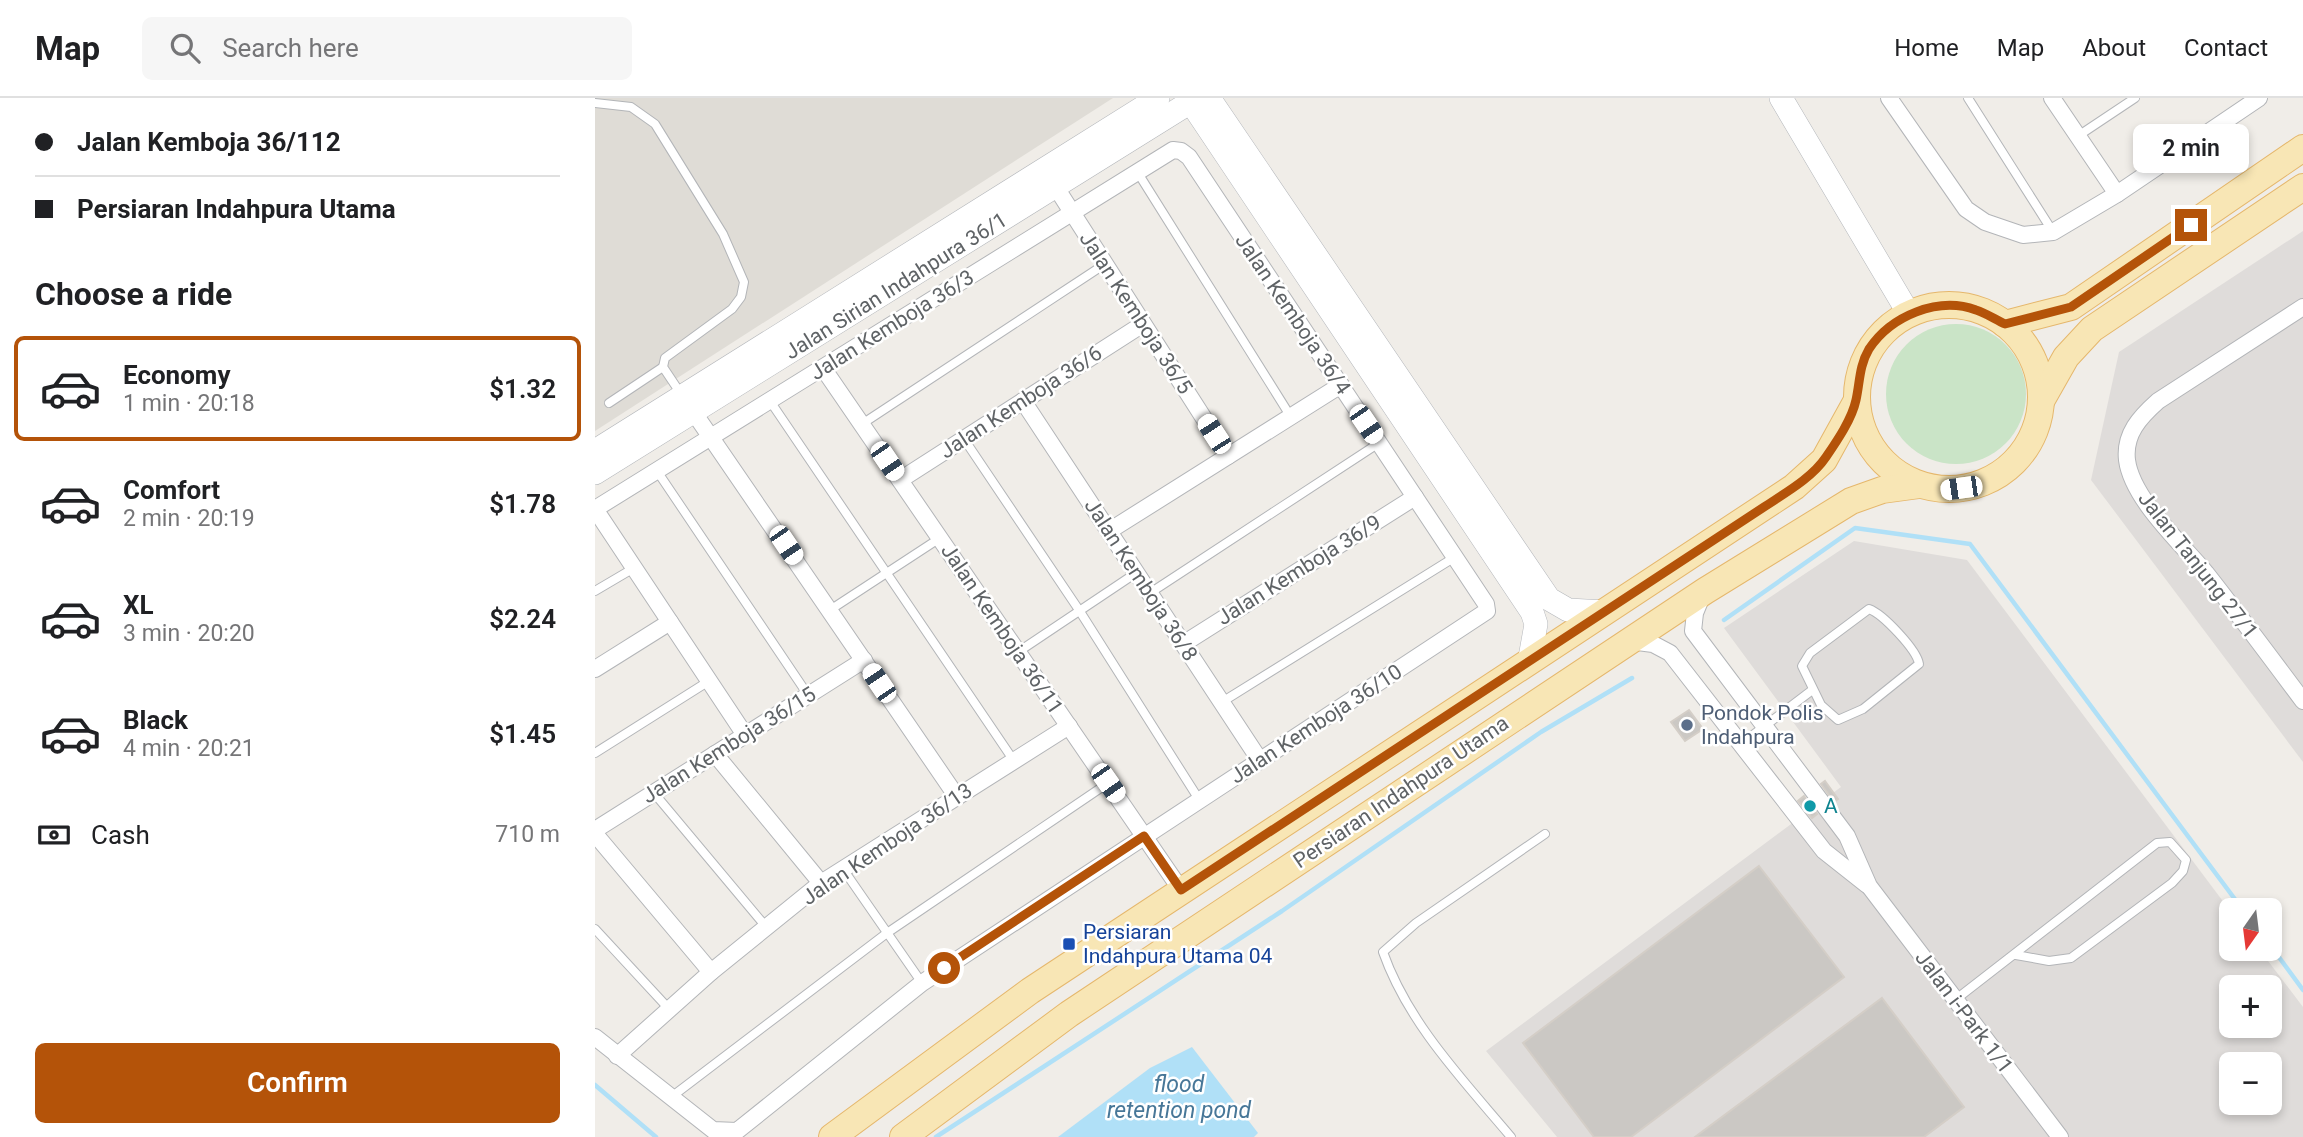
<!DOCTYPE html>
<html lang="en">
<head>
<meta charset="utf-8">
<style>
  :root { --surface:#fff; --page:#f6f6f6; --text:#202124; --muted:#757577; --line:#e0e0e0; --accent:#b45309 }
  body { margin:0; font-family:Roboto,sans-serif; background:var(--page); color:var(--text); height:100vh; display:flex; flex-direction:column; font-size:26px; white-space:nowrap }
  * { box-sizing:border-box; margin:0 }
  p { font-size:23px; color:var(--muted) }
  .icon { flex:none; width:38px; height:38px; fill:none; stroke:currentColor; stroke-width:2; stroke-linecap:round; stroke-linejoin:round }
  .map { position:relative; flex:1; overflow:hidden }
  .side { display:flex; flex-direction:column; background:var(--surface); width:595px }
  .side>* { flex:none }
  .hud { display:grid; align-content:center; height:154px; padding:0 35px; background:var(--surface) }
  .needle { width:46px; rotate:194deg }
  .controls { position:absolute; left:1624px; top:800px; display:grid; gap:14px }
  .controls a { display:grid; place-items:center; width:63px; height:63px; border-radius:10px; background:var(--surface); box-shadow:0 4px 10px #0003; font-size:35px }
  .end { position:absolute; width:32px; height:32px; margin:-16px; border:9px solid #b45309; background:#fff; box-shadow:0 0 0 4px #fff }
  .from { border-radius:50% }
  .bubble { position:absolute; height:49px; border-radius:10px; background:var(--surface); box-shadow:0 4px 10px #0003; font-size:23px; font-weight:600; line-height:49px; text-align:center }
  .car { position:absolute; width:21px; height:42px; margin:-21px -10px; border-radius:9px; box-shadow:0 0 5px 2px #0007; background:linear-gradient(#fff 24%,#345 0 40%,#fff 0 76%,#345 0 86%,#fff 0) }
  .hud b { display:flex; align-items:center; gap:24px; height:66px; font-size:26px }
  .hud b+b { border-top:2px solid var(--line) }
  .hud i { width:18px; height:18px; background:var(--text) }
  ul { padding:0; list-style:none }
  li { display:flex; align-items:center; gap:21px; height:105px; margin:0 14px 10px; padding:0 21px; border:4px solid transparent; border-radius:10px }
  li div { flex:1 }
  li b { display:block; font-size:26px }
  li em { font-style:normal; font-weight:600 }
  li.active { border-color:var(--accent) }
  li>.icon { width:63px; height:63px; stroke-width:1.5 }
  h2 { padding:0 35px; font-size:32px; line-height:84px }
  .pay { display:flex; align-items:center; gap:18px; height:77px; padding:0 35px; font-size:26px }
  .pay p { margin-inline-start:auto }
  .button { display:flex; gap:14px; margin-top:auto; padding:14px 35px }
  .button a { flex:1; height:80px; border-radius:10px; background:var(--accent); color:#fff; font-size:28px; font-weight:600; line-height:80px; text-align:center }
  header { display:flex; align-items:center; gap:42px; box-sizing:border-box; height:98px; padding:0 35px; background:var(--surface); border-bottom:2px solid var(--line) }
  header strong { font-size:33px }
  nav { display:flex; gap:38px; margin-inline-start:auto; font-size:24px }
  .search { width:490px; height:63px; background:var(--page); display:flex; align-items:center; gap:18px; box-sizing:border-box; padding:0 24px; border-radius:10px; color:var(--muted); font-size:26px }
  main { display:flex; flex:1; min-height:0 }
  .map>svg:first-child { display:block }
  .industrial { fill:#dfdcda; fill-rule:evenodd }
  .education { fill:#dfdcd6 }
  .green { fill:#cae4c7 }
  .water { fill:#b0e0f7 }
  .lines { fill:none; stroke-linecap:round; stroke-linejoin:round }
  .stream { stroke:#b0e0f7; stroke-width:4.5 }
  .building { fill:#cbc8c4; stroke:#d4cec7; stroke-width:2 }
  .lane-casing { stroke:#b3b5b8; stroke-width:10 }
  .street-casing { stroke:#b3b5b8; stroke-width:18 }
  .secondary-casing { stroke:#b4b7bb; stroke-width:24 }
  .primary-casing { stroke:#e5b76c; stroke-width:28 }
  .lane { stroke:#fff; stroke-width:8 }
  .street { stroke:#fff; stroke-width:16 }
  .secondary { stroke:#fff; stroke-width:23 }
  .primary { stroke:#f8e6b5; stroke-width:26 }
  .route { stroke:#b45309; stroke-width:9 }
  .service-dot { fill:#5c6f8a; stroke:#fff; stroke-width:2.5 }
  .culture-dot { fill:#0f9aa8; stroke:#fff; stroke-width:2.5 }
  .transit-dot { fill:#1a4fb4; stroke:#fff; stroke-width:2.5 }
  .labels { text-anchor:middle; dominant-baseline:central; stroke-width:5; stroke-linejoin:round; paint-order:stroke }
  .street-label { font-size:21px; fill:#5f6366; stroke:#fff }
  .service-label { font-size:21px; fill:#4e5e75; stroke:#fff; text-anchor:start }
  .culture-label { font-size:21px; fill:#0d838f; stroke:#fff; text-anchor:start }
  .transit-label { font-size:21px; fill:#164399; stroke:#fff; text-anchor:start }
  .water-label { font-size:23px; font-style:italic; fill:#477798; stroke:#fff }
</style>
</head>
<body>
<header>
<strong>Map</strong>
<div class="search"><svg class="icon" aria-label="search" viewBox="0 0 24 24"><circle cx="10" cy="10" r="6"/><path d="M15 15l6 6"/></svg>Search here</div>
<nav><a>Home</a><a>Map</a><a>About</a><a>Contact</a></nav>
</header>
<main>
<section class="side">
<div class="hud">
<b><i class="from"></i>Jalan Kemboja 36/112</b>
<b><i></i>Persiaran Indahpura Utama</b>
</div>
<h2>Choose a ride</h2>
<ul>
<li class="active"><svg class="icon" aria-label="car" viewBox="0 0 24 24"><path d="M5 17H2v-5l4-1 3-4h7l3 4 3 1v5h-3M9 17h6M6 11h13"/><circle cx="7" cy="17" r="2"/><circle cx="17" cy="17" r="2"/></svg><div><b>Economy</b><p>1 min · 20:18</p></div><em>$1.32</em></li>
<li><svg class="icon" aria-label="car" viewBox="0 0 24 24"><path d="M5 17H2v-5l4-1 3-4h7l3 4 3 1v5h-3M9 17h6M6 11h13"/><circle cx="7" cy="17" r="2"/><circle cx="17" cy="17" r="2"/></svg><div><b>Comfort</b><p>2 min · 20:19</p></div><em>$1.78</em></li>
<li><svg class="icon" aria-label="car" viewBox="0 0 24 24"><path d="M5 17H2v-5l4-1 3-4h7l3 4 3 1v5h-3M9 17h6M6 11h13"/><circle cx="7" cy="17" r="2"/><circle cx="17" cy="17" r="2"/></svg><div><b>XL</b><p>3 min · 20:20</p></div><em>$2.24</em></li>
<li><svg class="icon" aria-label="car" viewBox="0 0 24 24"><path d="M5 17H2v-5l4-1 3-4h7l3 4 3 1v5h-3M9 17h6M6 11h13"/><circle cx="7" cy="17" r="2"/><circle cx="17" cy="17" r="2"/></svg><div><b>Black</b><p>4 min · 20:21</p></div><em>$1.45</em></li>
</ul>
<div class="pay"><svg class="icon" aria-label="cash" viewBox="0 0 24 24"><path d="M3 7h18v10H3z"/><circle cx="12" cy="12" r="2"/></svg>Cash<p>710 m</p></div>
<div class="button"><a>Confirm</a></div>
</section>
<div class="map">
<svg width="1708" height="1039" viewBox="0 0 1708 1039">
  <rect width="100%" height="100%" fill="#f0ede8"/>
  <!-- industrial -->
  <g class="industrial">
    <polygon points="1708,133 1708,664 1496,382 1524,254"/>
    <path d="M1259,443L1372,462L1636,814V850L1664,851L1708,909V1039H962L891,953L1246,689L1129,530ZM1636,889H1675V928H1636ZM1636,966H1675V1004H1636Z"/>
  </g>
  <!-- education -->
  <polygon class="education" points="0,0 518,0 0,333"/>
  <!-- green -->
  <circle class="green" cx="1361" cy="296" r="70"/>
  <!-- water -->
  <polygon class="water" points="597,949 663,1035 659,1039 463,1039 555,970"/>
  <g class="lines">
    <!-- stream -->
    <g class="stream">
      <polyline points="1129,522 1260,430 1375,446 1648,812"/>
      <polyline points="1675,847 1708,892"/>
      <polyline points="0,987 61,1039"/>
      <polyline points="341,1039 687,813 946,634 1037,580"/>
    </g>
  </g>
  <!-- building -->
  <g class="building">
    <polygon points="1094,612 1108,631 1090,643 1076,624"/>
    <polygon points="1230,683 1243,701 1239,704 1226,686"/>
    <polygon points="1209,698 1222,716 1217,720 1203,703"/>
    <polygon points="1164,768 1249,879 1036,1039 999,1039 928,945"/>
    <polygon points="1287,900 1369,1009 1329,1039 1100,1039"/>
  </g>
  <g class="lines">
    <defs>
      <g id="lane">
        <polyline points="1373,0 1458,134"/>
        <polyline points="0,5 36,9 60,26 128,136 149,184 146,199 137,211 70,260 68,269 86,296"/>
        <polyline points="1483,38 1540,0"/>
        <polyline points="543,75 696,319"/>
        <polyline points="175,303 419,663"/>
        <polyline points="14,305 68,269"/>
        <polyline points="267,326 510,166"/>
        <polyline points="369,341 484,512 605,703"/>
        <polyline points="62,373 213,597"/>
        <polyline points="0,493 39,470"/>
        <polyline points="555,495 784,345"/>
        <path d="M1274,511C1288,516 1322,552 1324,566L1268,611L1243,622L1226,607L1207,568L1215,555Z"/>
        <polyline points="235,512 345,440"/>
        <polyline points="423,554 541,475"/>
        <polyline points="627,604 860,459"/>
        <polyline points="1146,646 1216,593"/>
        <polyline points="0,655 114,583"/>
        <polyline points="59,695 172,830"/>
        <polyline points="248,771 327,885"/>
        <polyline points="0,831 75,912"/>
        <polyline points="1360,902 1562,745 1575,744 1591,762 1588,773 1577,785 1476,860 1454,863 1421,857"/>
        <polyline points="75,1000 292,835 513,685"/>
        <path d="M916,1039C868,982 813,925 788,854L821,825L950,736"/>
      </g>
      <g id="street">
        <polyline points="1294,0 1371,111 1390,124 1428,137 1458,134 1522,96 1664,0"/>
        <polyline points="1457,0 1522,96"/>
        <polyline points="455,80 633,358"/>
        <path d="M1708,209L1563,303C1545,319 1529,336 1532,362C1537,401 1586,445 1611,475C1644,517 1676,560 1708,603"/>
        <polyline points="228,270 586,792"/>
        <polyline points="428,303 664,661"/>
        <polyline points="93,306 362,699"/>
        <polyline points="305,382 548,226"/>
        <polyline points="0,411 578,52 586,53 594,59 891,506 892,513 327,885 142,1033 118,1032 0,939"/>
        <polyline points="0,411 150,637"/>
        <polyline points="514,433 746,287"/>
        <polyline points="1107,498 1100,515 1098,533 1252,738 1274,788 1465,1039"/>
        <polyline points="1035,543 1058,546 1075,555 1229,753 1272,787"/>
        <polyline points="588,546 820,399"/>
        <polyline points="0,571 75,524"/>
        <polyline points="120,656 226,785"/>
        <polyline points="0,732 269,562"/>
        <polyline points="0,736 116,874"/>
        <polyline points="22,958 116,874 226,785 474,628"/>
      </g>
      <g id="secondary">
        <polyline points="593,0 937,514 941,526 934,565"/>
        <polyline points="614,0 954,501 973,512 1010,514"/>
        <polyline points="1186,0 1314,216"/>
        <polyline points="0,353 563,0"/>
        <polyline points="0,375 602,0"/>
      </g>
      <g id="primary">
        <circle cx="1354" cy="299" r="92"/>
        <polyline points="1410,226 1476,209 1708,50"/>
        <polyline points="1446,303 1471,259 1497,231 1708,89"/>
        <polyline points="237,1039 435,893 1199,389 1229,362 1261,304"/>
        <polyline points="308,1039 474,916 1110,493 1256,403 1287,392 1324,387"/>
      </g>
    </defs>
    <!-- lane casing -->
    <use href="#lane" class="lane-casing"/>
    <!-- street casing -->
    <use href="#street" class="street-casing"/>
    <!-- secondary casing -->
    <use href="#secondary" class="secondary-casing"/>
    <!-- primary casing -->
    <use href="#primary" class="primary-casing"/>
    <!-- lane -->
    <use href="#lane" class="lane"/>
    <!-- street -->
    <use href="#street" class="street"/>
    <!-- secondary -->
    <use href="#secondary" class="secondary"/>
    <!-- primary -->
    <use href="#primary" class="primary"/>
  </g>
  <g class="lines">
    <!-- route -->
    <path class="route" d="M349,870L549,738L586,792L1169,409C1190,395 1217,380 1231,359C1242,343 1257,321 1261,302C1265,284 1264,268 1274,251C1296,218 1343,198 1381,212C1391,215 1401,222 1410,226L1476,209L1596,127"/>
  </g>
  <!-- markers -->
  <circle class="service-dot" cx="1092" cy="627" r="7"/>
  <circle class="culture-dot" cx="1215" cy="708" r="7"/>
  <rect class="transit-dot" x="467" y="839" width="14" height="14" rx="3.5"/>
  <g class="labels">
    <!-- street labels -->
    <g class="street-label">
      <text transform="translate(301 188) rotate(-32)">Jalan Sirian Indahpura 36/1</text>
      <text transform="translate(541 215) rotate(57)">Jalan Kemboja 36/5</text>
      <text transform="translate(698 216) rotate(56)">Jalan Kemboja 36/4</text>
      <text transform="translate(297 227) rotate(-32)">Jalan Kemboja 36/3</text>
      <text transform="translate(426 304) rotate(-33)">Jalan Kemboja 36/6</text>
      <text transform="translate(1603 467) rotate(52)">Jalan Tanjung 27/1</text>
      <text transform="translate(704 472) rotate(-32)">Jalan Kemboja 36/9</text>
      <text transform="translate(546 482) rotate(57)">Jalan Kemboja 36/8</text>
      <text transform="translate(407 531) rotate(56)">Jalan Kemboja 36/11</text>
      <text transform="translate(721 626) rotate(-33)">Jalan Kemboja 36/10</text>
      <text transform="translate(134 647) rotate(-32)">Jalan Kemboja 36/15</text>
      <text transform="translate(806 694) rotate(-34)">Persiaran Indahpura Utama</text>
      <text transform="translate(292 746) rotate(-34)">Jalan Kemboja 36/13</text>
      <text transform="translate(1369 914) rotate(53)">Jalan i-Park 1/1</text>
    </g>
    <!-- service labels -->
    <g class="service-label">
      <text x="1106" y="615">Pondok Polis<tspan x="1106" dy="24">Indahpura</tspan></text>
    </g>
    <!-- culture labels -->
    <g class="culture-label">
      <text x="1229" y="708">A</text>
    </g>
    <!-- transit labels -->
    <g class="transit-label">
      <text x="488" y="834">Persiaran<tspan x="488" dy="24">Indahpura Utama 04</tspan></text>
    </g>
    <!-- water labels -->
    <g class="water-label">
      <text x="584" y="986">flood<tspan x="584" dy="26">retention pond</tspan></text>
    </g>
  </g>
</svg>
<div class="controls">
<a><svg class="needle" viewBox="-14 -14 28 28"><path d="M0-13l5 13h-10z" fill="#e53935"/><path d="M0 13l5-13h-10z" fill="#757577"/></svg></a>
<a>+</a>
<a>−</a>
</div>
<i class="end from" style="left:349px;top:870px"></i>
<i class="end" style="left:1596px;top:127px"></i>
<div class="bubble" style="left:1538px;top:26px;width:116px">2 min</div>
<i class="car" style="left:771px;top:326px;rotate:146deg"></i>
<i class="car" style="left:619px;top:336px;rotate:327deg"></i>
<i class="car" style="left:292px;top:363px;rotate:146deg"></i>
<i class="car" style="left:1366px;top:390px;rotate:262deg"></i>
<i class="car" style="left:191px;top:447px;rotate:146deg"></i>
<i class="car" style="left:284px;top:585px;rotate:326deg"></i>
<i class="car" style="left:513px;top:685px;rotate:145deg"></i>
</div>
</main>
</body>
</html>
